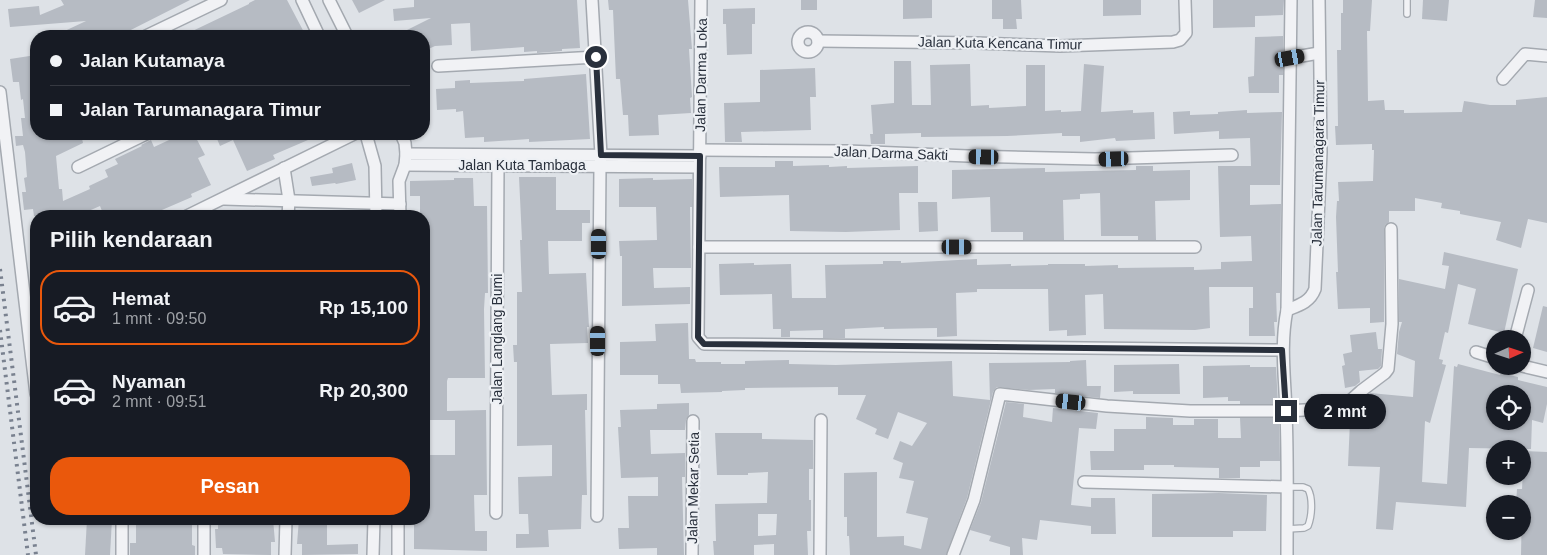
<!DOCTYPE html>
<html lang="id">
<head>
<meta charset="utf-8">
<style>
  :root { --surface:#171b24; --page:#242831; --text:#f1f3f6; --muted:#9ea1a6; --line:#363941; --accent:#ea580c }
  body { margin:0; font-family:Arial,sans-serif; background:var(--page); color:var(--text); height:100vh; display:flex; flex-direction:column; font-size:19px; white-space:nowrap }
  * { box-sizing:border-box; margin:0 }
  p { font-size:16px; color:var(--muted) }
  .icon { flex:none; width:28px; height:28px; fill:none; stroke:currentColor; stroke-width:2; stroke-linecap:round; stroke-linejoin:round }
  .map { position:relative; flex:1; overflow:hidden }
  .sheet { position:absolute; left:30px; top:210px; width:400px; height:315px; display:flex; flex-direction:column; background:var(--surface); border-radius:20px; box-shadow:0 1px 4px #0004 }
  .sheet>* { flex:none }
  .guide { position:absolute; left:30px; top:30px; width:400px; height:110px; border-radius:20px; box-shadow:0 1px 4px #0004; display:grid; align-content:center; height:110px; padding:0 20px; background:var(--surface) }
  .needle { width:32px; rotate:87deg }
  .fabs { position:absolute; left:1486px; top:330px; display:grid; gap:10px }
  .fabs a { display:grid; place-items:center; width:45px; height:45px; border-radius:50%; background:var(--surface); box-shadow:0 1px 4px #0004; font-size:25px }
  .end { position:absolute; width:22px; height:22px; margin:-11px; border:6px solid #29303c; background:#fff; box-shadow:0 0 0 2px #fff }
  .from { border-radius:50% }
  .bubble { position:absolute; height:35px; border-radius:18px; background:var(--surface); box-shadow:0 1px 4px #0004; font-size:16px; font-weight:700; line-height:35px; text-align:center }
  .car { position:absolute; width:15px; height:30px; margin:-15px -8px; border-radius:6px; box-shadow:0 0 4px 1px #0007; background:linear-gradient(#222 24%,#8ab4d8 0 40%,#222 0 76%,#8ab4d8 0 86%,#222 0) }
  .guide b { display:flex; align-items:center; gap:18px; height:48px; font-size:19px }
  .guide b+b { border-top:1px solid var(--line) }
  .guide i { width:12px; height:12px; background:var(--text) }
  ul { padding:0; list-style:none }
  li { display:flex; align-items:center; gap:15px; height:75px; margin:0 10px 8px; padding:0 10px; border:2px solid transparent; border-radius:20px }
  li div { flex:1 }
  li b { display:block; font-size:19px }
  li em { font-style:normal; font-weight:700 }
  li.current { border-color:var(--accent) }
  li>.icon { width:45px; height:45px; stroke-width:1.5 }
  h2 { padding:0 20px; font-size:22px; line-height:60px }
  .action { display:flex; gap:10px; margin-top:auto; padding:10px 20px }
  .action a { flex:1; height:58px; border-radius:20px; background:var(--accent); color:#fff; font-size:20px; font-weight:700; line-height:58px; text-align:center }
  .map>svg:first-child { display:block }
  .building { fill:#b6bbc3; fill-rule:evenodd }
  .lines { fill:none; stroke-linecap:round; stroke-linejoin:round }
  .lane-casing { stroke:#a4a9b0; stroke-width:8 }
  .street-casing { stroke:#a4a9b0; stroke-width:14 }
  .lane { stroke:#f1f2f5; stroke-width:5.5 }
  .street { stroke:#f1f2f5; stroke-width:11 }
  .rail { stroke:#79818f; stroke-width:4; stroke-dasharray:2.5 5; stroke-linecap:butt }
  .route { stroke:#29303c; stroke-width:6 }
  .labels { text-anchor:middle; dominant-baseline:central; stroke-width:4.5; stroke-linejoin:round; paint-order:stroke }
  .street-label { font-size:14px; fill:#29303c; stroke:#edf0f4 }
</style>
</head>
<body>
<div class="map">
<svg width="1547" height="555" viewBox="0 0 1547 555">
  <rect width="100%" height="100%" fill="#dee2e7"/>
  <!-- building -->
  <g class="building">
    <polygon points="61,0 190,0 119,36 54,36 86,21 10,27 8,9 39,6 40,15 64,5"/>
    <polygon points="255,0 287,0 306,36 182,36 249,4 249,3"/>
    <polygon points="352,0 385,0 359,13"/>
    <polygon points="414,0 577,0 580,48 562,49 562,51 537,53 537,51 524,52 524,47 471,51 470,23 451,24 452,45 435,46 424,51 424,36 395,36 431,18 394,21 393,9 414,7"/>
    <polygon points="608,0 688,0 692,49 689,49 692,97 690,98 691,113 658,115 659,135 629,136 628,115 623,115 620,79 616,79 613,10 609,10"/>
    <rect x="801" y="0" width="16" height="10"/>
    <polygon points="903,0 932,0 932,18 903,19"/>
    <polygon points="992,0 1021,0 1022,19 1016,19 1017,29 1003,29 1003,19 992,19"/>
    <polygon points="1103,0 1141,0 1141,15 1103,16"/>
    <polygon points="1213,0 1284,0 1283,15 1255,16 1255,27 1213,28"/>
    <polygon points="1343,0 1372,0 1370,31 1367,31 1368,101 1384,100 1385,110 1404,110 1404,113 1462,112 1464,101 1490,105 1516,105 1516,100 1547,97 1547,223 1528,219 1521,248 1496,240 1501,222 1460,214 1460,211 1441,208 1442,203 1415,198 1415,211 1389,211 1389,222 1385,225 1384,229 1384,322 1370,323 1370,308 1338,309 1336,272 1338,272 1336,217 1337,201 1339,201 1338,182 1373,181 1374,150 1372,150 1372,144 1336,145 1335,126 1338,126 1337,50 1341,50 1341,13 1343,13"/>
    <polygon points="1423,0 1449,0 1447,21 1422,19"/>
    <polygon points="1535,0 1547,0 1547,18 1533,17"/>
    <polygon points="755,8 755,24 752,24 752,54 727,55 726,24 723,24 723,9"/>
    <polygon points="1283,36 1283,75 1279,75 1279,93 1249,93 1248,77 1254,76 1255,37"/>
    <polygon points="36,55 36,134 81,134 83,143 56,156 59,189 62,189 63,201 90,189 89,186 108,177 105,170 118,164 115,159 142,146 141,145 151,140 154,147 182,134 194,134 205,155 198,158 211,185 191,194 192,197 148,216 104,216 100,206 77,216 34,216 33,209 24,210 22,192 26,192 24,178 27,177 25,152 23,145 16,146 15,136 23,136 21,118 25,118 23,99 21,100 19,82 13,82 10,59"/>
    <polygon points="894,61 911,61 912,105 931,105 930,65 970,64 971,106 989,105 989,108 1026,106 1026,65 1045,65 1045,111 1061,110 1061,112 1081,111 1084,64 1104,66 1101,112 1133,110 1133,113 1154,112 1155,139 1116,141 1115,138 1080,142 1080,136 1062,136 1062,133 1007,136 921,137 921,133 885,134 885,144 871,144 870,134 873,134 871,105 894,103"/>
    <polygon points="815,68 816,97 810,97 811,130 741,132 742,142 725,142 724,103 760,102 760,70"/>
    <polygon points="586,74 590,139 529,142 529,139 484,142 484,137 465,138 463,111 456,112 456,109 437,110 436,89 455,88 455,81 470,80 470,83 524,81 524,79"/>
    <polygon points="1247,110 1247,113 1282,112 1280,185 1250,185 1250,205 1281,204 1280,293 1276,293 1277,322 1274,322 1275,336 1249,336 1249,308 1253,308 1253,287 1209,287 1210,328 1195,330 1104,329 1103,294 1085,295 1086,335 1067,336 1067,330 1049,331 1048,289 977,289 977,292 956,293 957,336 937,337 937,328 884,329 884,327 845,329 845,338 823,338 823,330 790,331 790,337 781,337 781,329 773,329 772,294 720,295 719,264 754,263 754,265 791,264 792,298 826,298 825,265 883,264 883,261 901,261 901,263 977,259 977,265 1011,264 1011,266 1048,265 1048,264 1085,264 1085,266 1118,265 1118,268 1194,267 1194,270 1221,269 1221,262 1252,261 1251,236 1220,237 1218,166 1251,166 1250,138 1219,139 1219,131 1174,134 1173,112 1190,111 1190,115 1218,114 1218,112"/>
    <polygon points="215,134 322,134 273,155 275,159 247,171 233,140 220,146"/>
    <polygon points="775,161 793,161 793,166 829,165 829,167 847,166 847,168 918,166 918,193 899,193 900,230 846,232 790,231 789,195 720,197 719,167 775,167"/>
    <polygon points="352,163 356,180 336,184 335,183 312,186 310,177 333,173 332,168"/>
    <polygon points="1136,166 1153,166 1153,171 1190,170 1190,200 1155,201 1156,240 1138,240 1138,236 1101,236 1100,193 1080,194 1080,199 1063,200 1064,240 1023,240 1023,232 991,232 990,197 952,199 952,170 1045,168 1045,172 1136,170"/>
    <polygon points="519,177 556,177 556,210 590,210 590,223 582,223 582,241 548,241 549,274 586,273 589,327 587,327 588,343 550,344 552,395 587,394 587,410 585,410 587,495 582,495 581,529 548,530 549,547 516,548 516,534 529,534 528,514 519,514 518,477 552,476 552,445 517,446 517,362 514,362 513,345 517,345 517,292 522,292 520,240 522,240"/>
    <polygon points="454,178 473,178 474,206 487,206 488,293 485,293 484,309 485,378 448,378 447,381 447,411 486,410 487,495 474,495 475,531 487,531 487,551 414,549 414,519 424,519 424,455 455,455 455,420 424,420 424,216 420,216 420,196 410,196 410,181 454,180"/>
    <polygon points="653,178 653,180 692,179 692,207 690,207 691,268 653,268 654,288 690,287 690,304 622,306 622,256 620,256 619,241 657,240 656,207 619,207 619,179"/>
    <polygon points="918,202 937,202 938,231 919,232"/>
    <path d="M1444,252L1518,269L1504,333L1468,324L1476,289L1458,284L1448,333L1445,332L1439,359L1443,360L1442,364L1446,365L1430,423L1425,421L1422,482L1447,484L1454,366L1457,367L1458,364L1500,375L1501,373L1518,377V380L1547,387V404L1543,423L1532,420L1531,449L1469,448L1466,507L1396,502L1393,530L1376,529L1380,467L1348,466L1350,421L1362,422L1363,399L1370,393L1413,397L1415,361L1397,354L1399,332L1402,322H1399V279L1445,289L1449,266L1442,265ZM1495,394H1522V422H1495Z"/>
    <polygon points="1543,306 1547,307 1547,352 1533,348"/>
    <polygon points="688,323 689,359 695,359 696,362 721,362 721,364 745,364 745,361 789,360 789,364 836,365 952,361 953,396 990,400 989,363 1070,362 1070,361 1086,360 1087,386 1101,386 1100,398 1055,393 1055,389 1029,390 997,387 993,392 967,498 946,555 850,555 849,536 847,536 847,517 844,517 844,473 877,472 877,537 904,536 904,545 921,549 928,518 906,513 914,481 899,478 903,463 893,459 900,441 912,446 927,423 898,412 888,439 875,434 877,429 856,419 866,395 838,395 838,387 745,388 745,390 722,391 722,392 681,393 680,384 658,384 658,375 620,375 620,342 656,341 655,324"/>
    <polygon points="1376,332 1378,349 1382,349 1381,366 1378,369 1359,371 1360,382 1355,386 1345,388 1342,366 1345,365 1343,354 1352,352 1350,335"/>
    <polygon points="1179,364 1180,394 1133,394 1133,391 1114,392 1114,365"/>
    <polygon points="1250,365 1250,367 1276,367 1278,404 1240,404 1240,401 1228,401 1228,397 1203,398 1203,366"/>
    <polygon points="1006,402 1024,404 1023,417 1052,422 1053,408 1098,413 1096,429 1079,428 1071,505 1091,507 1091,498 1115,498 1116,534 1091,534 1091,526 1040,520 1037,540 1022,538 1023,555 1010,555 1010,547 989,541 991,536 970,530 981,502"/>
    <polygon points="689,403 689,415 686,420 685,430 650,430 651,454 685,453 685,477 682,477 684,555 657,555 657,548 619,549 618,528 629,528 628,496 658,496 658,477 621,478 618,427 621,427 620,410 657,409 657,404"/>
    <polygon points="1146,417 1173,418 1173,425 1194,425 1194,419 1218,419 1218,438 1241,438 1240,418 1279,418 1280,461 1260,461 1260,467 1240,467 1240,478 1219,478 1219,468 1174,467 1174,465 1144,465 1144,470 1091,470 1090,451 1114,451 1114,429 1146,429"/>
    <path d="M715,433H762V439L813,440V469H809V500H811V531H807L808,555H774V544L754,545V555H714L713,541H716L715,504L767,503L768,472L748,473V475H717ZM758,514H777L776,535L758,536Z"/>
    <polygon points="1524,451 1547,452 1547,555 1521,555 1522,504 1516,504 1517,489 1522,489"/>
    <polygon points="1219,493 1267,495 1266,531 1233,531 1233,537 1152,537 1152,494"/>
    <polygon points="87,519 112,519 110,555 85,555"/>
    <polygon points="136,519 192,519 192,545 195,546 195,555 130,555 130,543 136,543"/>
    <polygon points="218,519 273,519 275,542 271,542 271,555 223,554 222,548 216,548 215,529 218,529"/>
    <polygon points="299,519 327,519 327,545 358,544 358,554 302,555 302,544 297,544"/>
  </g>
  <g class="lines">
    <defs>
      <g id="lane">
        <polyline points="1407,0 1407,14"/>
        <path d="M1287,529L1304,528L1308,526C1312,516 1313,498 1308,489L1303,487H1287"/>
      </g>
      <g id="street">
        <polyline points="302,0 319,36"/>
        <polyline points="329,0 347,36"/>
        <polyline points="592,0 601,155 600,166 597,516"/>
        <polyline points="701,0 698,337 704,344 1282,350"/>
        <circle cx="808" cy="42" r="10"/>
        <polyline points="146,36 221,0"/>
        <polyline points="818,41 977,43 1060,46 1173,42 1180,40 1186,33 1185,0"/>
        <polyline points="1290,58 1319,53"/>
        <polyline points="438,66 596,57"/>
        <polyline points="1503,79 1525,54 1547,56"/>
        <polyline points="0,92 36,394"/>
        <polyline points="366,134 375,166 376,216"/>
        <polyline points="700,150 847,151 968,156 1095,159 1232,155"/>
        <polyline points="406,154 700,156"/>
        <polyline points="405,165 699,167"/>
        <polyline points="78,167 146,134"/>
        <polyline points="284,168 289,200 288,216"/>
        <polyline points="224,199 400,204"/>
        <polyline points="187,216 354,134"/>
        <polyline points="400,216 399,181 405,165 406,154 405,143 401,134"/>
        <polyline points="699,247 1195,247"/>
        <path d="M1287,310C1300,305 1310,302 1315,289L1321,152L1319,0"/>
        <polyline points="1515,339 1528,290"/>
        <polyline points="1476,352 1495,358"/>
        <polyline points="1522,366 1547,372"/>
        <polyline points="1084,482 1287,487"/>
        <polyline points="496,513 498,165"/>
        <polyline points="122,519 122,555"/>
        <polyline points="398,519 398,555"/>
        <polyline points="204,555 204,519"/>
        <polyline points="285,555 286,519"/>
        <polyline points="373,555 374,519"/>
        <polyline points="692,555 693,421"/>
        <polyline points="820,555 821,420"/>
        <polyline points="953,555 974,500 1000,394 1107,406 1190,411 1286,411 1322,409 1335,412 1341,409 1361,391 1385,373 1388,369 1392,324 1391,229"/>
        <path d="M1287,555C1287,508 1288,460 1286,413C1285,378 1280,345 1287,310L1291,0"/>
      </g>
    </defs>
    <!-- lane casing -->
    <use href="#lane" class="lane-casing"/>
    <!-- street casing -->
    <use href="#street" class="street-casing"/>
    <!-- lane -->
    <use href="#lane" class="lane"/>
    <!-- street -->
    <use href="#street" class="street"/>
    <!-- rail -->
    <g class="rail">
      <polyline points="0,269 36,555"/>
      <polyline points="0,330 28,555"/>
    </g>
  </g>
  <g class="lines">
    <!-- route -->
    <polyline class="route" points="596,57 601,155 700,156 698,337 704,344 1282,350 1286,411"/>
  </g>
  <g class="labels">
    <!-- street labels -->
    <g class="street-label">
      <text transform="translate(1000 43) rotate(1)">Jalan Kuta Kencana Timur</text>
      <text transform="translate(701 75) rotate(-89)">Jalan Darma Loka</text>
      <text transform="translate(891 153) rotate(2)">Jalan Darma Sakti</text>
      <text transform="translate(1318 163) rotate(-89)">Jalan Tarumanagara Timur</text>
      <text x="522" y="165">Jalan Kuta Tambaga</text>
      <text transform="translate(497 339) rotate(-90)">Jalan Langlang Bumi</text>
      <text transform="translate(693 488) rotate(-89)">Jalan Mekar Setia</text>
    </g>
  </g>
</svg>
<div class="fabs">
<a><svg class="needle" viewBox="-14 -14 28 28"><path d="M0-13l5 13h-10z" fill="#e53935"/><path d="M0 13l5-13h-10z" fill="#9ea1a6"/></svg></a>
<a><svg class="icon" aria-label="locate" viewBox="0 0 24 24"><circle cx="12" cy="12" r="6"/><path d="M12 2v4M12 18v4M2 12h4M18 12h4"/></svg></a>
<a>+</a>
<a>−</a>
</div>
<i class="end from" style="left:596px;top:57px"></i>
<i class="end" style="left:1286px;top:411px"></i>
<div class="bubble" style="left:1304px;top:394px;width:82px">2 mnt</div>
<i class="car" style="left:1290px;top:58px;rotate:80deg"></i>
<i class="car" style="left:984px;top:157px;rotate:271deg"></i>
<i class="car" style="left:1114px;top:159px;rotate:268deg"></i>
<i class="car" style="left:599px;top:244px;rotate:0deg"></i>
<i class="car" style="left:957px;top:247px;rotate:90deg"></i>
<i class="car" style="left:598px;top:341px;rotate:0deg"></i>
<i class="car" style="left:1071px;top:402px;rotate:276deg"></i>
<div class="guide">
<b><i class="from"></i>Jalan Kutamaya</b>
<b><i></i>Jalan Tarumanagara Timur</b>
</div>
<section class="sheet">
<h2>Pilih kendaraan</h2>
<ul>
<li class="current"><svg class="icon" aria-label="car" viewBox="0 0 24 24"><path d="M5 17H2v-5l4-1 3-4h7l3 4 3 1v5h-3M9 17h6M6 11h13"/><circle cx="7" cy="17" r="2"/><circle cx="17" cy="17" r="2"/></svg><div><b>Hemat</b><p>1 mnt · 09:50</p></div><em>Rp 15,100</em></li>
<li><svg class="icon" aria-label="car" viewBox="0 0 24 24"><path d="M5 17H2v-5l4-1 3-4h7l3 4 3 1v5h-3M9 17h6M6 11h13"/><circle cx="7" cy="17" r="2"/><circle cx="17" cy="17" r="2"/></svg><div><b>Nyaman</b><p>2 mnt · 09:51</p></div><em>Rp 20,300</em></li>
</ul>
<div class="action"><a>Pesan</a></div>
</section>
</div>
</body>
</html>
